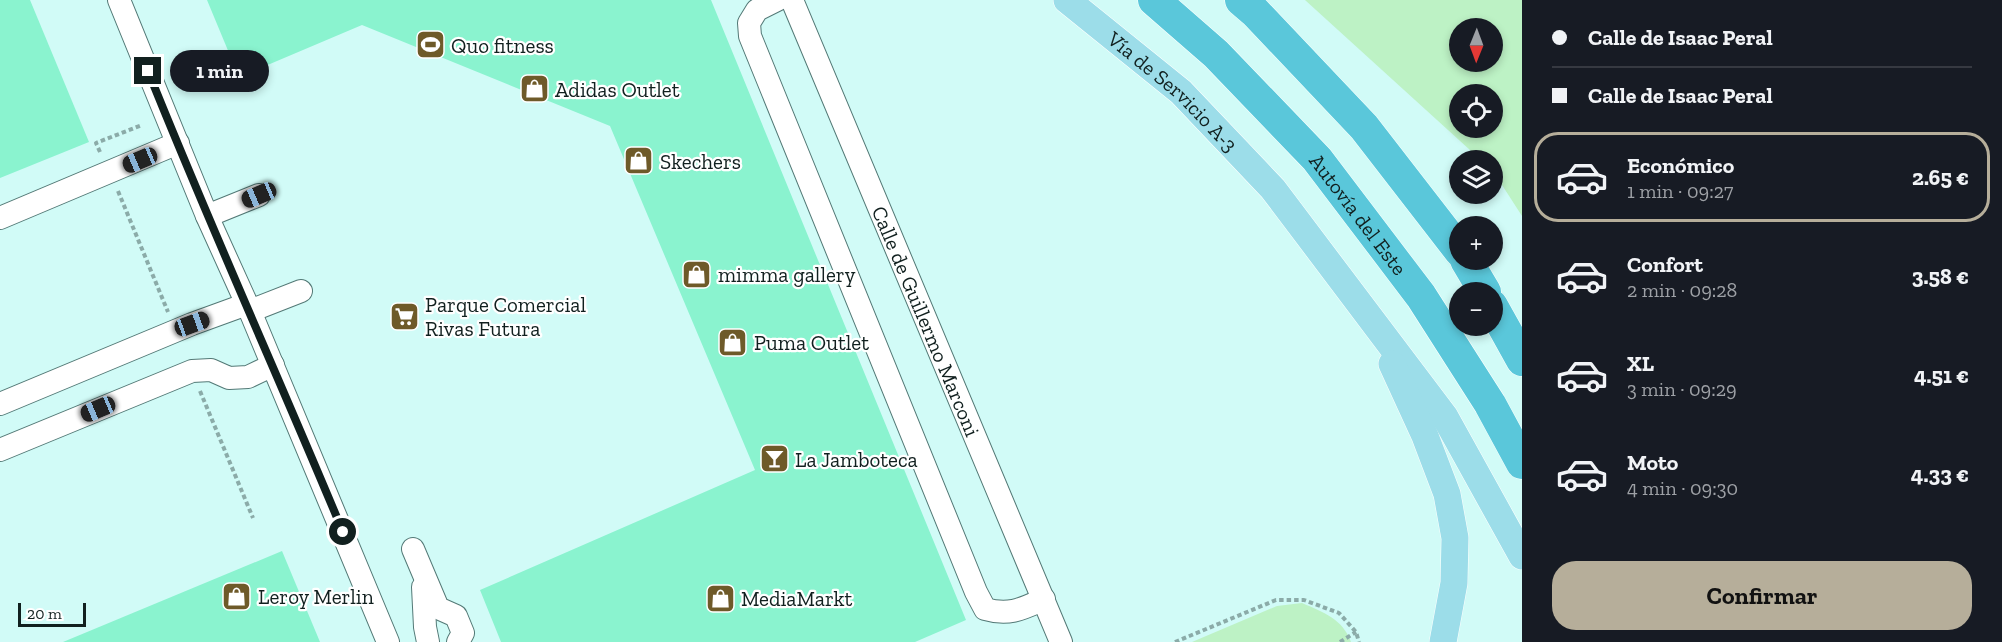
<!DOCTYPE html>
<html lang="es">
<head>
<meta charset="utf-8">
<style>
  :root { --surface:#171b24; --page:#242831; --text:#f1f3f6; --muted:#9ea1a6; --line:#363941; --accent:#b6ae9a }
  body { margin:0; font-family:"Zilla Slab",serif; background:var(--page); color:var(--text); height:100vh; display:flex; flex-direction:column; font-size:22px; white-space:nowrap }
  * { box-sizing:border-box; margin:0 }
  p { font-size:20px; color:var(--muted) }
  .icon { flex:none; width:33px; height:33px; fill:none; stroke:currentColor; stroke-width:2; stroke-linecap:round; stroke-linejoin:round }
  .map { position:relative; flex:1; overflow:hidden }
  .side { display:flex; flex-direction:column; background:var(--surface); width:480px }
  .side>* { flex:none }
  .banner { display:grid; align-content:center; height:132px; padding:0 30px; background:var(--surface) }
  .needle { width:39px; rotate:181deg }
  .controls { position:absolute; left:1449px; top:18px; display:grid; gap:12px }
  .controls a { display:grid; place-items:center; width:54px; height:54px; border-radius:50%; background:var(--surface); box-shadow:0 3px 9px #0003; font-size:30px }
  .scale { position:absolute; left:18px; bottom:15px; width:68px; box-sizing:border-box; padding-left:6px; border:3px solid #11201f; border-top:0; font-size:16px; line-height:21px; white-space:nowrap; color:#11201f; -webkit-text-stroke:4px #fff; paint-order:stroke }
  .end { position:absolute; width:27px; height:27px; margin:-14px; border:8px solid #11201f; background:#fff; box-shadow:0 0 0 3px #fff }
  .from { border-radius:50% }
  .bubble { position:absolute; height:42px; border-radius:21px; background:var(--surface); box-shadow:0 3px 9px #0003; font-size:20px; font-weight:800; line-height:42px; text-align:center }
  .car { position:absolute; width:18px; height:36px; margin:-18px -9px; border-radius:8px; box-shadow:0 0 4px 2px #0007; background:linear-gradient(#222 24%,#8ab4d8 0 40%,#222 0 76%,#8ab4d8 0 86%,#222 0) }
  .banner b { display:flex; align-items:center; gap:21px; height:57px; font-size:22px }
  .banner b+b { border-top:2px solid var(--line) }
  .banner i { width:15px; height:15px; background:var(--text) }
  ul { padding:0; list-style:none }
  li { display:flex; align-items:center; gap:18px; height:90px; margin:0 12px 9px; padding:0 18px; border:3px solid transparent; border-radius:24px }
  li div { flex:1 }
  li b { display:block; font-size:22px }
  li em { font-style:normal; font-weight:800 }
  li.on { border-color:var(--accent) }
  li>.icon { width:54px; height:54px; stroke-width:1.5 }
  .button { display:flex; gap:12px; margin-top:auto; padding:12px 30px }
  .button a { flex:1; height:69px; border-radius:24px; background:var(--accent); color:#111; font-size:24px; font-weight:800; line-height:69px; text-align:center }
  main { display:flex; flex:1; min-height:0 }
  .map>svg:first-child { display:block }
  .green { fill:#bdf2c5; fill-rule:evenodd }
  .building { fill:#8af3cf }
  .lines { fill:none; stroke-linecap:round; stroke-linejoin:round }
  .minor-casing { stroke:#537976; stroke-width:24 }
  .major-casing { stroke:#fff; stroke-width:28 }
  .highway-casing { stroke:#fff; stroke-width:33 }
  .path { stroke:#8baba8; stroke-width:4; stroke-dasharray:4.5 3; stroke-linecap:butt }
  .minor { stroke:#fff; stroke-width:22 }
  .major { stroke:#9cdde9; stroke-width:27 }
  .highway { stroke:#5ac7da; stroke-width:32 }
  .route { stroke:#11201f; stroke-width:8 }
  .labels { text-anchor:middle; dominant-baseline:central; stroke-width:4.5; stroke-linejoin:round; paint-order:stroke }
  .poi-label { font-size:21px; fill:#11201f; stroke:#fff; text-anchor:start }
  .street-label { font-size:21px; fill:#11201f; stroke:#fff }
</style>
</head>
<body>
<main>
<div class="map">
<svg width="1522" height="642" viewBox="0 0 1522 642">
  <rect width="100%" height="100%" fill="#d1fbf7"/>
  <!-- green -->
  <g class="green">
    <path d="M1305,0H1522V216L1493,171L1492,160H1481ZM1460,28H1492V62H1460ZM1460,94H1492V128H1460Z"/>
    <path d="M1302,603C1323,612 1343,619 1351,642H1192L1277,606Z"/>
  </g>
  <!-- building -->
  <g class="building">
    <polygon points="0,0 30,0 89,142 0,178"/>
    <polygon points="207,0 711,0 966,620 915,642 501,642 480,590 755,470 610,126 362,25 239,77"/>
    <polygon points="282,551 320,642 63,642"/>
  </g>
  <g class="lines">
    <defs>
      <g id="minor">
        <polyline points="119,0 207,216 250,311 388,642"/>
        <path d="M777,0L757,10L749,23L750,36L976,592L985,609C1009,616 1022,609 1044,599"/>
        <path id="s1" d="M792,0L1061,642"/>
        <polyline points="207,216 259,195"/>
        <polyline points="0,218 178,143"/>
        <polyline points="250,311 301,291"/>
        <polyline points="0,404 192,324 247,304"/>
        <polyline points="0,450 192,371 211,370 229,378 248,377 273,365"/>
        <polyline points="413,549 438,608 456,616 463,633 458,642"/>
        <polyline points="423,587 425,627 428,642"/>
      </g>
      <g id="major">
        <path id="s2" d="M1067,0L1181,92L1273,189L1445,417L1522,556"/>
        <polyline points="1392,364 1425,436 1447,494 1455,538 1454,583 1443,642"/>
      </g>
      <g id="highway">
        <path id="s3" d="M1154,0L1216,54L1317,159L1421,296L1490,404L1522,463"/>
        <polyline points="1241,0 1255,12 1364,127 1460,251"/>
        <polyline points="1466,260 1485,292"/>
        <polyline points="1492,306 1522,360"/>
      </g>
    </defs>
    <!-- minor casing -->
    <use href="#minor" class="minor-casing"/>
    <!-- major casing -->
    <use href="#major" class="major-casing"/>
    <!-- highway casing -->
    <use href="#highway" class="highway-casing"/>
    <!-- path -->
    <g class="path">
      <polyline points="100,152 96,143 142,125"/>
      <polyline points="118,191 168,312"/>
      <polyline points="200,391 253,518"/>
      <polyline points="1175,642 1276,600 1304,600 1339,613 1356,632 1359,642"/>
      <polyline points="1340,642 1356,632"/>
    </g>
    <!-- minor -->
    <use href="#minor" class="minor"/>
    <!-- major -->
    <use href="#major" class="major"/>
    <!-- highway -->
    <use href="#highway" class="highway"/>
  </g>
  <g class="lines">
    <!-- route -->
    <path class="route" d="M148,71C210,226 279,378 343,532"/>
  </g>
  <!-- icons -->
  <defs>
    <symbol id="stadium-square" viewBox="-11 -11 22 22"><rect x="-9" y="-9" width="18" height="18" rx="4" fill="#6e5a29" stroke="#fff"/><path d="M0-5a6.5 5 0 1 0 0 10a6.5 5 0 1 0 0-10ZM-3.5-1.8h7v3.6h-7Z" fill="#fff"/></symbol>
    <symbol id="shop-square" viewBox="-11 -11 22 22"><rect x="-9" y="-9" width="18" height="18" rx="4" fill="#6e5a29" stroke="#fff"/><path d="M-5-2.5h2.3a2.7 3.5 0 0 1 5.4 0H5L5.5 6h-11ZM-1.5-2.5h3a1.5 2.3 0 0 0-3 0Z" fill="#fff"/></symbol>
    <symbol id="supermarket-square" viewBox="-11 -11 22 22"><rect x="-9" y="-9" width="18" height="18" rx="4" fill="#6e5a29" stroke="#fff"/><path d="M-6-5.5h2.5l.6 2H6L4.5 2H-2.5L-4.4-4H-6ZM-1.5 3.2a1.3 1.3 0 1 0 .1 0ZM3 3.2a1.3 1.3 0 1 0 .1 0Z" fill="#fff"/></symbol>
    <symbol id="bar-square" viewBox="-11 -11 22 22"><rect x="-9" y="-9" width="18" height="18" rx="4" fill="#6e5a29" stroke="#fff"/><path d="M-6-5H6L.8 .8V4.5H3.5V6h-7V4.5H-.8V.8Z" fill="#fff"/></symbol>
  </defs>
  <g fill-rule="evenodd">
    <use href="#stadium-square" x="414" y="28" width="33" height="33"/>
    <use href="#shop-square" x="518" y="72" width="33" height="33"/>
    <use href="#shop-square" x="622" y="144" width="33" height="33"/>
    <use href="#shop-square" x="680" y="258" width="33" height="33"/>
    <use href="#supermarket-square" x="388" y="300" width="33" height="33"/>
    <use href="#shop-square" x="716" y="326" width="33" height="33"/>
    <use href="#bar-square" x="758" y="442" width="33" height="33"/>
    <use href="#shop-square" x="220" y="580" width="33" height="33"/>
    <use href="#shop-square" x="704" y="582" width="33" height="33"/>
  </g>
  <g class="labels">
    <!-- poi labels -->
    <g class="poi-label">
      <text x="451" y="45">Quo fitness</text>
      <text x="555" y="89">Adidas Outlet</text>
      <text x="660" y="161">Skechers</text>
      <text x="718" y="274">mimma gallery</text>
      <text x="425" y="304">Parque Comercial<tspan x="425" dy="24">Rivas Futura</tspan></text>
      <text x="754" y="342">Puma Outlet</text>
      <text x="795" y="459">La Jamboteca</text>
      <text x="258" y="596">Leroy Merlin</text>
      <text x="741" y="598">MediaMarkt</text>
    </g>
    <!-- street labels -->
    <g class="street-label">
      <text stroke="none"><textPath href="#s2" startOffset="140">Vía de Servicio A-3</textPath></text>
      <text stroke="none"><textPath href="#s3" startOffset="297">Autovía del Este</textPath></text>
      <text stroke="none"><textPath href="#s1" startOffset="348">Calle de Guillermo Marconi</textPath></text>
    </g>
  </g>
</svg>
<div class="controls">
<a><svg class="needle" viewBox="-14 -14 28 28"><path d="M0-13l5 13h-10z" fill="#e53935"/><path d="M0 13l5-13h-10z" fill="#9ea1a6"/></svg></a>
<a><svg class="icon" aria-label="locate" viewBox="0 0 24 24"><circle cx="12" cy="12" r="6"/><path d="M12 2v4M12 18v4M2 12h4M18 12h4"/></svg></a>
<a><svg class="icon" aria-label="layers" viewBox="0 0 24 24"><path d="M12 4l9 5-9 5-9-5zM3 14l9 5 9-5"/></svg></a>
<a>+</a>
<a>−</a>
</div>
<div class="scale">20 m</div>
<i class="end from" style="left:343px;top:532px"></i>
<i class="end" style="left:148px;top:71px"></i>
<div class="bubble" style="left:170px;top:50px;width:99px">1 min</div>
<i class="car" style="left:140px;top:160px;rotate:247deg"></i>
<i class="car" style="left:259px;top:195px;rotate:247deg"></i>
<i class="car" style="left:192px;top:324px;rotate:70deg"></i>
<i class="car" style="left:98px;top:409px;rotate:247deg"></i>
</div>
<section class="side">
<div class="banner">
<b><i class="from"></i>Calle de Isaac Peral</b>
<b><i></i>Calle de Isaac Peral</b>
</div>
<ul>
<li class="on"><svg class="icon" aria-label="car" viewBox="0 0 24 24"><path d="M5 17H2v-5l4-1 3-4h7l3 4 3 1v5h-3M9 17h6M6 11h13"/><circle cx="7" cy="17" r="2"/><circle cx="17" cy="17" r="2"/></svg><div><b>Económico</b><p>1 min · 09:27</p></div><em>2.65 €</em></li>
<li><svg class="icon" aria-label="car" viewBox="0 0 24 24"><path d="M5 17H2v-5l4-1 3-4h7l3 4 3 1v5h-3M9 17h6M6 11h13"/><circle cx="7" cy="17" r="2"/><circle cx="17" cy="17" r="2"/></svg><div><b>Confort</b><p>2 min · 09:28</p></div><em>3.58 €</em></li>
<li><svg class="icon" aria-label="car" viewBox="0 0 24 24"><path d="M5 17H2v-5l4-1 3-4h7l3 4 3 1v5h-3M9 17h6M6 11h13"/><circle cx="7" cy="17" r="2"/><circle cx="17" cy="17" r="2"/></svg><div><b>XL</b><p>3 min · 09:29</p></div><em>4.51 €</em></li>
<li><svg class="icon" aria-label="car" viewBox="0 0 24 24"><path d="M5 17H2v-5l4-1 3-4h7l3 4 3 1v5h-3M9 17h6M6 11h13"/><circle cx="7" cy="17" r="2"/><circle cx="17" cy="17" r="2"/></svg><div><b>Moto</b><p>4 min · 09:30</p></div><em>4.33 €</em></li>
</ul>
<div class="button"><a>Confirmar</a></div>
</section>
</main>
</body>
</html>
